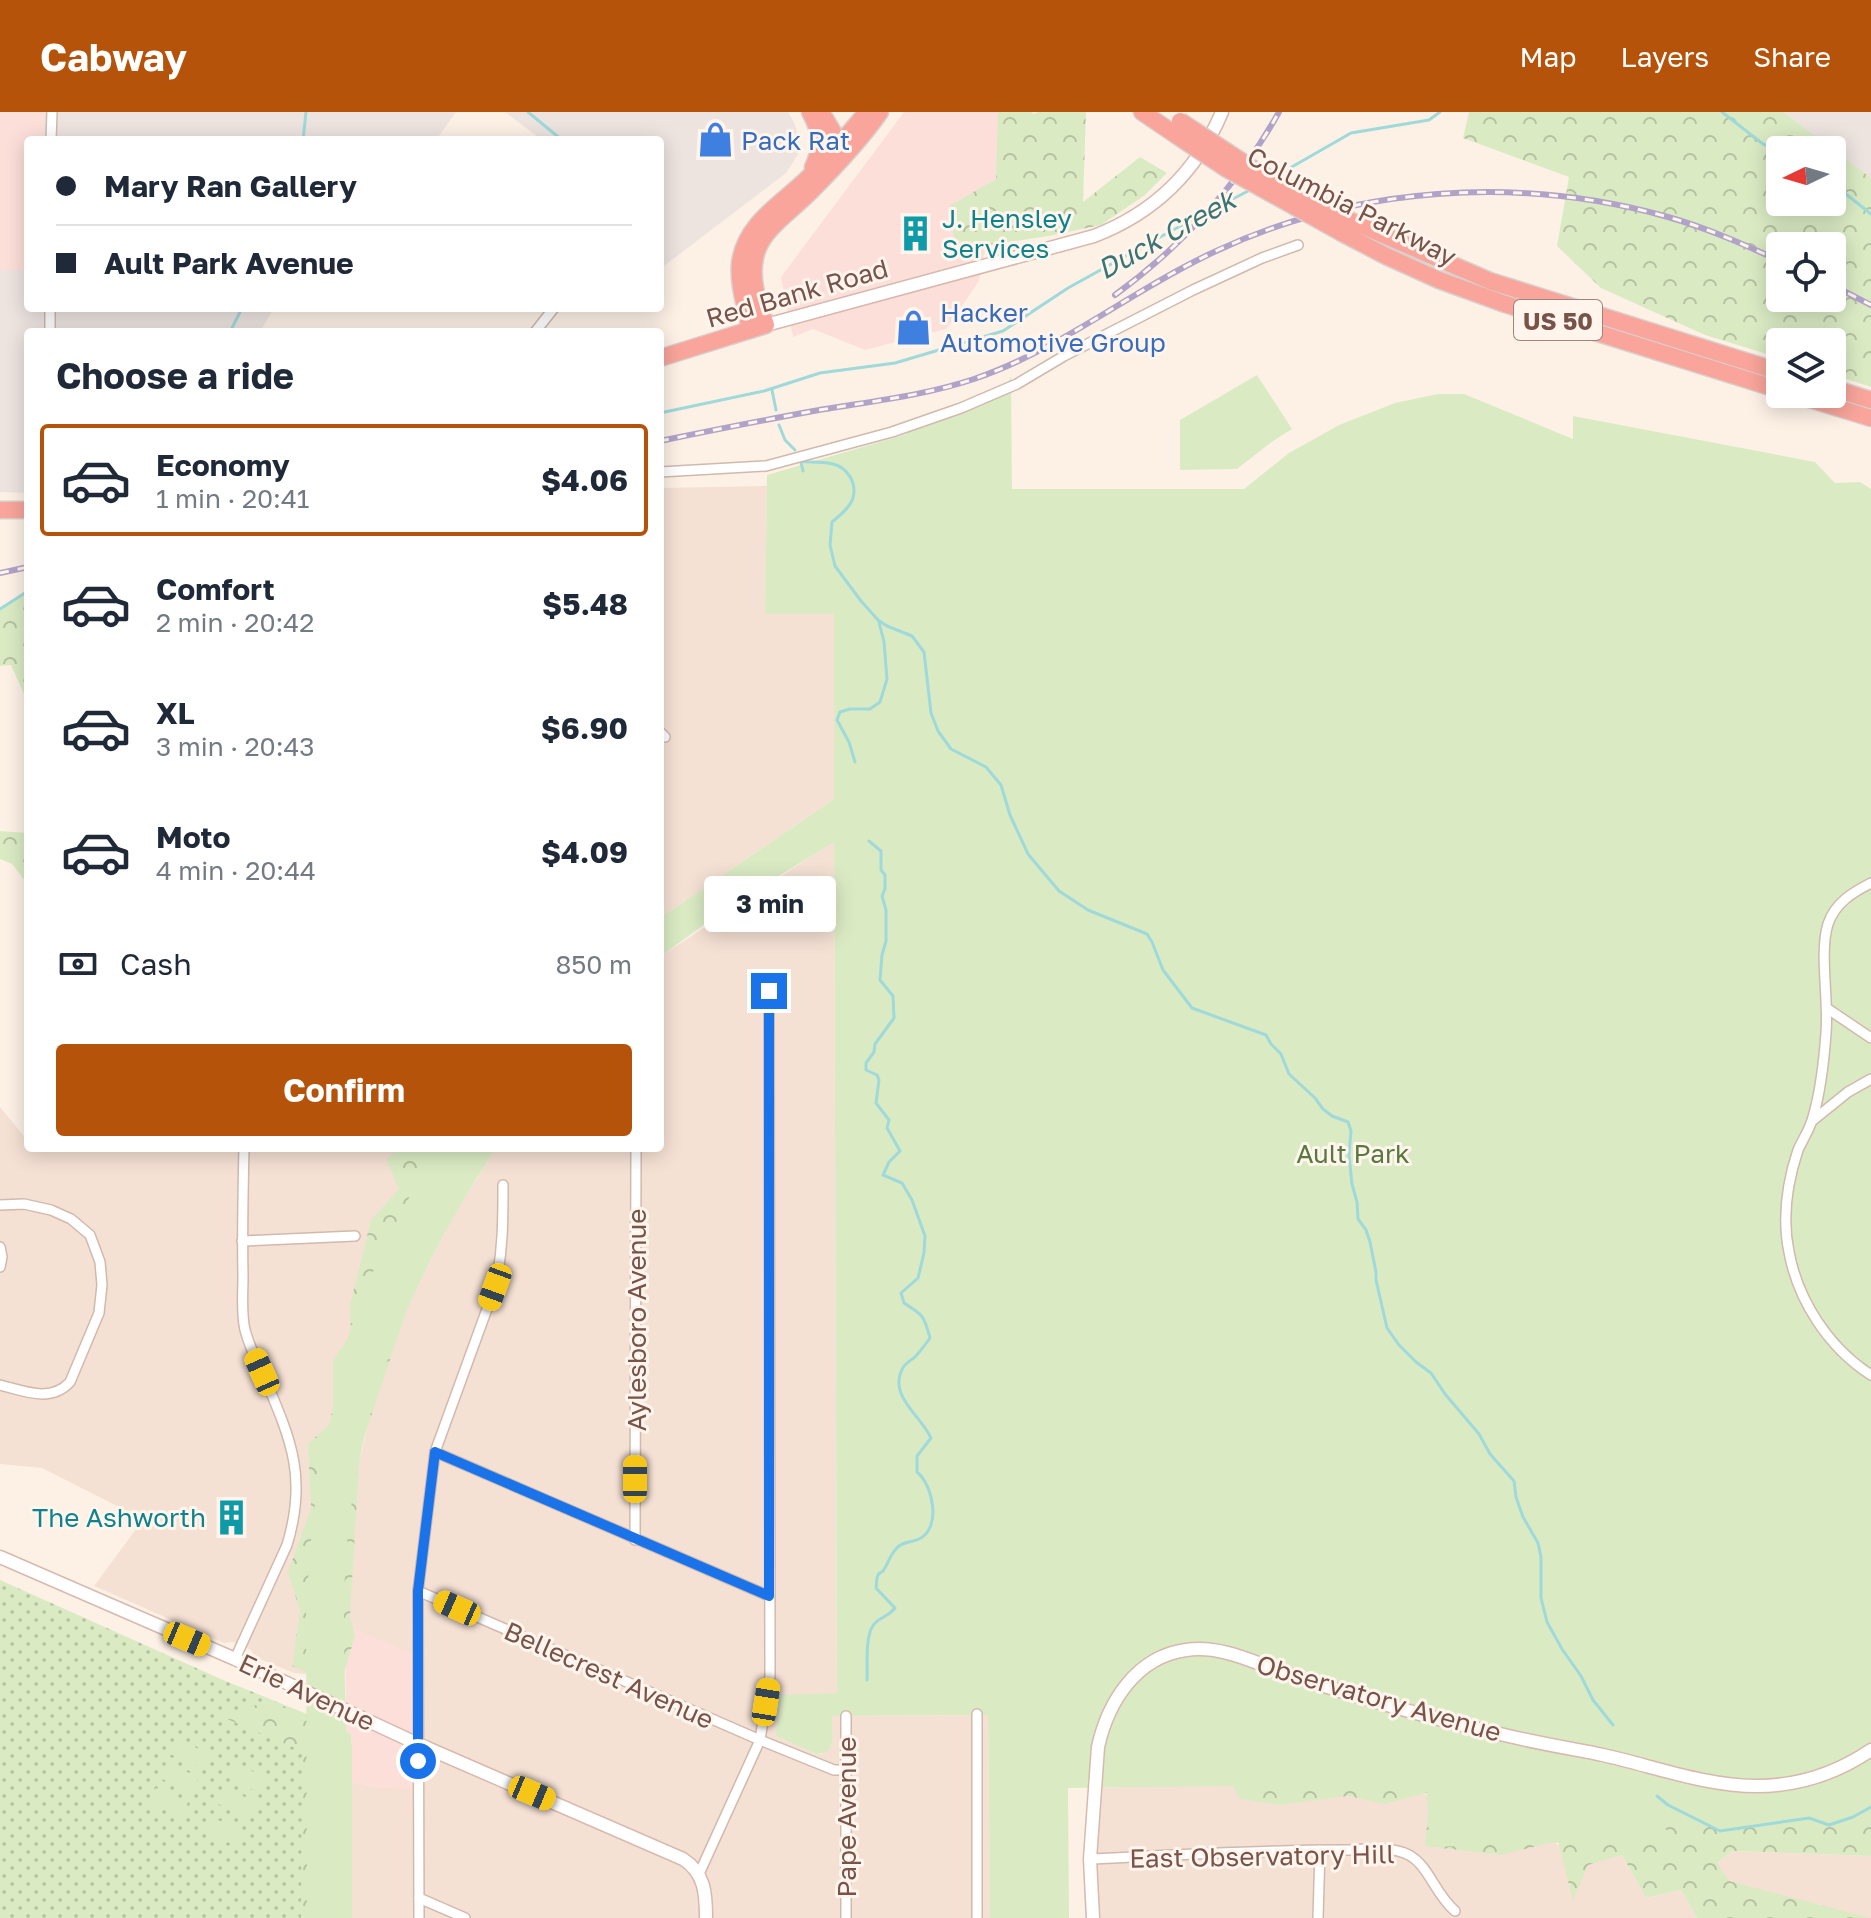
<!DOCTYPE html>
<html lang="en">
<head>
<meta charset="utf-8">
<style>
  :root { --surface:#fff; --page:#f6f6f7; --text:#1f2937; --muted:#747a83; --line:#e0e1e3; --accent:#b45309 }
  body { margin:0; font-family:"Golos Text",sans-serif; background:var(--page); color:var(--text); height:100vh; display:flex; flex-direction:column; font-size:30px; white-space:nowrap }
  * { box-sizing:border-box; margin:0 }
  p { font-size:26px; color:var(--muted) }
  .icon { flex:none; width:44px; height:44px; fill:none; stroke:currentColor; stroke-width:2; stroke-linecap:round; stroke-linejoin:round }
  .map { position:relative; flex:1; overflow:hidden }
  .side { position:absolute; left:24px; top:216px; width:640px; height:824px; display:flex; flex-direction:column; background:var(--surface); border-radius:8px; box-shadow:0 4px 20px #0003 }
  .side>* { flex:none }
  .top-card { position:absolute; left:24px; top:24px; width:640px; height:176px; border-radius:8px; box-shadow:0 4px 20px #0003; display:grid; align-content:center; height:176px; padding:0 32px; background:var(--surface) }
  .needle { width:52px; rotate:265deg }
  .tools { position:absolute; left:1766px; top:24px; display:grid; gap:16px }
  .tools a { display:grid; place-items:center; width:80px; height:80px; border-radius:8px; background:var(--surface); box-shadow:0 4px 20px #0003; font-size:40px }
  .end { position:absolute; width:36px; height:36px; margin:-18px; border:10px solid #1a73e8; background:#fff; box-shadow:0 0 0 4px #fff }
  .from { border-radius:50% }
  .bubble { position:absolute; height:56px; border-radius:8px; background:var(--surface); box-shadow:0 4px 20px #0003; font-size:26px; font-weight:700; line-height:56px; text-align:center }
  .car { position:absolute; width:24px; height:48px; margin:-24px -12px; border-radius:10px; box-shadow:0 0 6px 2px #0007; background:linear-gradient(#f5c518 24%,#345 0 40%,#f5c518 0 76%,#345 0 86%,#f5c518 0) }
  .top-card b { display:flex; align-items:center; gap:28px; height:76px; font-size:30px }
  .top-card b+b { border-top:2px solid var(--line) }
  .top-card i { width:20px; height:20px; background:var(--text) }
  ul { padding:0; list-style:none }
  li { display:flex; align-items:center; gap:24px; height:112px; margin:0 16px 12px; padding:0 16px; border:4px solid transparent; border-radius:8px }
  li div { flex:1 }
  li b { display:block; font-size:30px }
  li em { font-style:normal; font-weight:700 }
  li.active { border-color:var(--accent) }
  li>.icon { width:72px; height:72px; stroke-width:1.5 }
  h2 { padding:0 32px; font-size:36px; line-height:96px }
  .pay { display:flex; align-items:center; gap:20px; height:88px; padding:0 32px; font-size:30px }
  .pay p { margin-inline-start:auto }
  .cta { display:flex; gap:16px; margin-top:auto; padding:16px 32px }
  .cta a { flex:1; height:92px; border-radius:8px; background:var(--accent); color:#fff; font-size:32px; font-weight:700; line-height:92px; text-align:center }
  header { display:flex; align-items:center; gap:48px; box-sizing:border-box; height:112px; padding:0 40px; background:var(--accent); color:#fff }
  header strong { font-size:38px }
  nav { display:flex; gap:44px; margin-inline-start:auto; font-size:28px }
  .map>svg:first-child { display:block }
  .residential { fill:#f5e1d4 }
  .commercial { fill:#fddfda }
  .industrial { fill:#ede4e0 }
  .grass { fill:url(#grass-dots) }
  .forest { fill:url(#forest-crowns); fill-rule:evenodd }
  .park { fill:#daebc4 }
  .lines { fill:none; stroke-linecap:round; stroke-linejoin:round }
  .stream { stroke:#9fd9da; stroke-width:3 }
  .street-casing { stroke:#d1b9ae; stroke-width:12 }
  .secondary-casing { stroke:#d7b9ae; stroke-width:15 }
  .highway-casing { stroke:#d9cfcc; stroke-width:19 }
  .street { stroke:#fff; stroke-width:9 }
  .secondary { stroke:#fff; stroke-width:12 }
  .highway { stroke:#f9a59b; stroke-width:16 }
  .rail-casing { stroke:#b1a3c8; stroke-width:6 }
  .rail { stroke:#fff5ed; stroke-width:3; stroke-dasharray:9; stroke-linecap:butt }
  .highway-bridge-casing { stroke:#d9cfcc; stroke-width:19; stroke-linecap:butt }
  .highway-bridge { stroke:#f9a59b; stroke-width:16 }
  .route { stroke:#1a73e8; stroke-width:10 }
  .labels { text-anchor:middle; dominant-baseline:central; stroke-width:6; stroke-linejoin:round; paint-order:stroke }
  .shield { fill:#fff5ed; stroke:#a0847b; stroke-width:2 }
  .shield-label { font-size:24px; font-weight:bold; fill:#77534a }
  .shop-label { font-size:26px; fill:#366cbe; stroke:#fff5ed; text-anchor:start }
  .street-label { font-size:26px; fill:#77534a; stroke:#fff5ed }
  .culture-label { font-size:26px; fill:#0d838f; stroke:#fff5ed; text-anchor:start }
  .park-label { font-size:26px; fill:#58783e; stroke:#fff5ed }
  .water-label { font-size:28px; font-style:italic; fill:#3a7576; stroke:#fff5ed }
</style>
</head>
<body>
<header>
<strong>Cabway</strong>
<nav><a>Map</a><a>Layers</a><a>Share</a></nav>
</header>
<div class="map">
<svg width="1871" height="1806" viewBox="0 0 1871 1806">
  <defs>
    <pattern id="grass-dots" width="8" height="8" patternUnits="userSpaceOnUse" patternTransform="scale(2)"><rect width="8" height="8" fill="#daebc4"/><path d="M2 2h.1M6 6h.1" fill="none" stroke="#b6c1a1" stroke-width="1.8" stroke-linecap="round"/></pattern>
    <pattern id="forest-crowns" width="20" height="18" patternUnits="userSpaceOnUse" patternTransform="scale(2)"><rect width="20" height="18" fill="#daebc4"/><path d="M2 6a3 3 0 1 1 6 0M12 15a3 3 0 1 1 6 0" fill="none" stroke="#b6c1a1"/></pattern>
  </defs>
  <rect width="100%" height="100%" fill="#fdf1e6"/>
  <!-- residential -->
  <g class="residential">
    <polygon points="767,374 765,502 834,501 834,687 660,806 660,376"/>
    <polygon points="834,729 837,1581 832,1582 776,1624 816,1642 822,1642 832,1632 832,1604 988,1603 990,1806 352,1806 352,1670 383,1676 345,1513 358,1354 372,1297 400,1213 412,1185 453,1104 496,1036 660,1036 660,845"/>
    <polygon points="0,995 28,1029 28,1036 438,1036 333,1299 306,1499 306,1562 294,1561 255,1545 251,1538 233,1530 224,1531 94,1474 142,1409 121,1396 42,1356 0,1352"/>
    <polygon points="1232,1672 1414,1677 1438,1688 1529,1718 1576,1742 1622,1743 1646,1786 1681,1778 1697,1806 1093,1806 1095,1676"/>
    <polygon points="1732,1739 1871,1744 1871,1806 1713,1806 1717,1751"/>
  </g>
  <!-- commercial -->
  <g class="commercial">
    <polygon points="0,0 44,0 44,28 28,28 28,158 0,158"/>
    <polygon points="904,0 1012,0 979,169 946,217 865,238 813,217 793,225 781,165"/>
    <polygon points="345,1513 418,1544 418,1677 383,1676 352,1670 351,1622 346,1619"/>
  </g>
  <!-- industrial -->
  <g class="industrial">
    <polygon points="44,0 456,0 436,28 44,28"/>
    <polygon points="505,0 788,0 795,12 801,38 786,61 660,157 660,28 542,28"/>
    <polygon points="1771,0 1871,0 1871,71 1832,38"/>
    <polygon points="0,158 28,158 28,196 274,196 260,220 28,220 28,381 0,380"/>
  </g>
  <!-- grass -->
  <polygon class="grass" points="0,1468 223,1568 307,1602 307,1806 0,1806"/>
  <!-- forest -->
  <g class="forest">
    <polygon points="998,0 1032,0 1033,2 1038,0 1086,0 1083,90 1140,45 1167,61 1145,83 1101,113 1049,124 975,135 954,126 951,93 996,67"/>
    <path d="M1469,0H1783L1871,66V275L1832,262V230H1780V246L1705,223L1601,176L1557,134L1569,65L1463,26ZM1780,38H1832V90H1780ZM1780,134H1832V186H1780Z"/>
    <polygon points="28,479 28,591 11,553 0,554 0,497"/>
    <polygon points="0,719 28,721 28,773 12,752 0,747"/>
    <polygon points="400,1036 495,1036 470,1071 418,1164 360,1338 350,1504 355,1524 340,1574 292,1554 300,1499 288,1460 311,1396 308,1332 329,1313 341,1259 335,1245 351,1222 350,1193 371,1108 399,1077 386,1047"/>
    <polygon points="272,1588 314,1612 317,1806 301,1806 302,1639 220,1604"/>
    <polygon points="1871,1658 1871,1744 1732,1739 1717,1751 1729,1769 1871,1806 1697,1806 1681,1778 1646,1786 1622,1743 1588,1753 1573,1789 1558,1729 1501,1743 1425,1734 1430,1680 1385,1692 1348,1684 1280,1693 1240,1687 1232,1672"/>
  </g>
  <!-- park -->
  <g class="park">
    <polygon points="1257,263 1292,317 1273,329 1237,357 1180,358 1180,308"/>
    <path d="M1011,265L1012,377H1244L1289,341L1339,313L1395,291L1438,282H1464L1573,327V304L1815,350L1835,371L1860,370L1871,377V1702L1851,1711L1664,1715L1673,1727L1430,1735L1426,1672L1068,1676L1069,1806H990L988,1603L832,1604C831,1620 839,1642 816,1642L776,1624L779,1583L837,1581L834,730L721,800L660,845V806L834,687V502H765L767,363L907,322L906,311L956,296L1007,271Z"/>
    <path d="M438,1036H496C414,1160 357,1293 346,1443C342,1501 345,1560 346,1619L351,1622L352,1636V1806H307L306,1499L312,1413L320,1356L333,1299V1247L341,1246C364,1172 397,1102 438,1036Z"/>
    <polygon points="177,1627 210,1642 203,1657 170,1642"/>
    <polygon points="166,1651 199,1665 192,1681 160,1666"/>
    <polygon points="236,1652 268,1666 262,1682 229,1667"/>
    <polygon points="156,1676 188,1690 181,1705 149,1691"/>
    <polygon points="225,1676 258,1691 251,1706 218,1692"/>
    <polygon points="213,1706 246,1720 239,1735 207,1721"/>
  </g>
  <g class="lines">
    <!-- stream -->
    <g class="stream">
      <polyline points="528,0 562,28"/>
      <polyline points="1722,0 1763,32 1780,39"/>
      <polyline points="303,28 306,0"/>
      <polyline points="1276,64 1351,21 1429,8 1440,0"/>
      <polyline points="1832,71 1871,102"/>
      <polyline points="230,220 242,196"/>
      <polyline points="772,278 776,298"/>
      <polyline points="660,301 764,279 820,261 895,251 1003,219 1068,176 1173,118 1252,77"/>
      <polyline points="779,313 785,328 795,338"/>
      <path d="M803,359L801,350C811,350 823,349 833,352C848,356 857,371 853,386C850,396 839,404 832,410L830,433L835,454L861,489L878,508L887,514L912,524L924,540L931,601L938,619L951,637L986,655L1001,673L1010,703L1028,742L1059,779L1088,798L1147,822L1152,830L1163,858L1192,896L1266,923L1271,932L1281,942L1289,962L1315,986L1323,997L1332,1004L1348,1010L1351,1019L1349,1043L1352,1072L1357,1090L1358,1107L1366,1118L1370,1130L1376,1160V1168L1387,1216L1399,1233L1416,1250L1431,1261L1445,1282L1479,1322L1490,1342L1514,1369L1516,1385L1523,1405L1538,1431L1541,1445V1486L1547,1510L1562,1537L1581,1564L1593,1588L1613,1613"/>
      <polyline points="0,497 28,479"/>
      <polyline points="855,650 849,630 837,608 840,600 850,597 870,597 880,590 887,567 884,530 879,510"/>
      <path d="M867,1568C868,1554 864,1522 875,1511C882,1504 887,1506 895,1496L876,1476C877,1472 876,1467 878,1463C879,1461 882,1460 883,1459C888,1452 890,1443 896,1437C902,1429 911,1431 919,1427C942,1416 933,1373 917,1360V1344L931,1326C920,1302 886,1283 904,1254C906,1252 912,1247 914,1246C920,1240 925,1233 930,1226C924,1203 923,1203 904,1191L901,1181L918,1166L924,1141L925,1124L912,1088L902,1071L883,1063L889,1050L900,1039L887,1016L889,1008L876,991L879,968L877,963L866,958V951L874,940L875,932L894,906L893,884L880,868L882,843L886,829V798L882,784L885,777V763L881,758V739L869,729"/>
      <polyline points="1657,1684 1668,1693 1720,1719 1809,1706 1829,1713 1853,1705 1871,1695"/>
    </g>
    <defs>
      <g id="street">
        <polyline points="51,28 52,0"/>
        <polyline points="50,220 50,196"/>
        <polyline points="535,220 554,196"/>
        <polyline points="660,360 766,354 892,320 961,296 1017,272 1064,244 1193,178 1262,146 1298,133"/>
        <polyline points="660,620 665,625"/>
        <path d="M1871,771C1853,780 1835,791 1828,812C1819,840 1829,888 1826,921C1824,949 1821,978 1813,1005C1810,1017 1803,1027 1798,1038C1787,1071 1782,1106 1789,1140C1798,1189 1829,1236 1871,1263"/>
        <polyline points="1828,897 1871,926"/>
        <polyline points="1812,1009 1848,980 1871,967"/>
        <path d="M0,1093L24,1092L51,1098L71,1107L90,1123L100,1150L102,1173L99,1201L70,1270C51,1291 24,1279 0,1273"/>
        <polyline points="242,1129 355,1124"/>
        <polyline points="0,1135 2,1145 0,1155"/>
        <polyline points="435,1340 769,1484"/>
        <polyline points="635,1428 636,1036"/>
        <polyline points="418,1479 760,1628 834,1658 846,1658"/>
        <path d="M235,1547L287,1433C307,1367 292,1330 266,1269C258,1253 250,1236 245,1218C241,1201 243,1182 243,1164C242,1121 243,1079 244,1036"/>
        <polyline points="977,1602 977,1806"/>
        <polyline points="846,1604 846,1806"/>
        <path d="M1090,1747C1174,1743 1258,1738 1342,1738C1362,1738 1390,1733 1409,1743C1429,1754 1435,1782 1455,1799"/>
        <polyline points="699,1762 760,1628 770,1564 769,879"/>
        <polyline points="419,1786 465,1806"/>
        <path d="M419,1806L418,1479L435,1340L495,1175C503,1141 503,1108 503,1073"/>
        <polyline points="1318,1806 1320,1738"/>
      </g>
      <g id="secondary">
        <path d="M766,213L1094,124C1154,101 1197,59 1222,0"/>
        <path d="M0,1445L235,1547L418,1632L683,1747C705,1761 706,1782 706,1806"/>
        <path d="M1093,1806L1090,1747L1098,1635C1108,1590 1136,1545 1186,1538C1218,1533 1249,1548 1279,1559C1298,1566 1318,1572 1337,1578C1395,1596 1454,1612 1513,1625C1543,1632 1573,1637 1603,1643C1653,1654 1705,1674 1757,1674C1798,1674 1837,1661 1871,1638"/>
      </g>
      <g id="highway">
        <path d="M810,0C821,20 823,34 813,55"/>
        <polyline points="821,0 845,40"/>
        <polyline points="1142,0 1176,23"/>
        <polyline points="1349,108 1490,169 1780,260"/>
        <polyline points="1342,121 1386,144 1439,168 1505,192 1780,278"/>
        <path d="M750,218C746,196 738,173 740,151C745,111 783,91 809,65C829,44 848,23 867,0"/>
        <path d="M660,246L766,213C759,192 750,169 755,146C760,118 791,100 810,80C835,55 860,29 880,0"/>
        <polyline points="1832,276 1871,288"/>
        <polyline points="1793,282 1871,306"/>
        <polyline points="0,398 28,398"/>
      </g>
    </defs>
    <!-- street casing -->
    <use href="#street" class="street-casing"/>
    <!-- secondary casing -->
    <use href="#secondary" class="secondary-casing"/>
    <!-- highway casing -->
    <use href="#highway" class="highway-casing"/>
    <!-- street -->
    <use href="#street" class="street"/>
    <!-- secondary -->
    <use href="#secondary" class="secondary"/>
    <!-- highway -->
    <use href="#highway" class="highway"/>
    <defs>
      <g id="rail">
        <polyline points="1832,173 1871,193"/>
        <path d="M1115,183C1181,135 1239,72 1279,0"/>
        <path d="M660,329C709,319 759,309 808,300C864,290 920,285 974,267C1060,238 1132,178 1214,140C1354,74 1519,63 1668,105C1707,116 1743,132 1780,149"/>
        <polyline points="0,461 28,455"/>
      </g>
    </defs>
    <!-- rail casing -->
    <use href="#rail" class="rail-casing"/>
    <!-- rail -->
    <use href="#rail" class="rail"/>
    <defs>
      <g id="highway-bridge">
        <polyline points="1180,9 1261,62 1349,108"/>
        <polyline points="1176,23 1227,57 1342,121"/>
      </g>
    </defs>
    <!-- highway-bridge casing -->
    <use href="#highway-bridge" class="highway-bridge-casing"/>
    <!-- highway-bridge -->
    <use href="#highway-bridge" class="highway-bridge"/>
  </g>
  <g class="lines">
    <!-- route -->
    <polyline class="route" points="418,1649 418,1479 435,1340 769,1484 769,879"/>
  </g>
  <!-- icons -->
  <defs>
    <symbol id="shop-bare" viewBox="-9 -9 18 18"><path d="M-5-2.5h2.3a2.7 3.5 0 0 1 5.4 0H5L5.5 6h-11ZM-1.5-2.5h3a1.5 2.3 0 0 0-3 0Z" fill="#3f7fe0" stroke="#fff5ed" stroke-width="2.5" paint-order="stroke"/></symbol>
    <symbol id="building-bare" viewBox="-9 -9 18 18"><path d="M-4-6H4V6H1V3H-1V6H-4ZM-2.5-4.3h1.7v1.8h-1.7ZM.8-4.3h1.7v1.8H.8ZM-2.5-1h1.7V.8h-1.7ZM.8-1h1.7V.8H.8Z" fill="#0f9aa8" stroke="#fff5ed" stroke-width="2.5" paint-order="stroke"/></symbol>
  </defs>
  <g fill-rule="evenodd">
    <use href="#shop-bare" x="690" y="2" width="51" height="51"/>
    <use href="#building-bare" x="890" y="96" width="51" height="51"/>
    <use href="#shop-bare" x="888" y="190" width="51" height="51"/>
    <use href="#building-bare" x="206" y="1380" width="51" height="51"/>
  </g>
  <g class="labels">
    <!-- shield labels -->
    <rect class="shield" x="1514" y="188" width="88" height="40" rx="6"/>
    <g class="shield-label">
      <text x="1558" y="208">US 50</text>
    </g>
    <!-- shop labels -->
    <g class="shop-label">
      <text x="741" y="28">Pack Rat</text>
      <text x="940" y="200">Hacker<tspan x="940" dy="30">Automotive Group</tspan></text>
    </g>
    <!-- street labels -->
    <g class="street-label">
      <text transform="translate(1352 94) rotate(27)">Columbia Parkway</text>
      <text transform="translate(797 181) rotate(-16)">Red Bank Road</text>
      <text transform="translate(636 1208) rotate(-90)">Aylesboro Avenue</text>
      <text transform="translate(609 1563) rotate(24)">Bellecrest Avenue</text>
      <text transform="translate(307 1580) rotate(25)">Erie Avenue</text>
      <text transform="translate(1379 1586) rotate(16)">Observatory Avenue</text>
      <text transform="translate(846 1705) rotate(-90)">Pape Avenue</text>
      <text transform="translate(1262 1744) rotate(-1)">East Observatory Hill</text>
    </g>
    <!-- culture labels -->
    <g class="culture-label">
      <text x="942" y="106">J. Hensley<tspan x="942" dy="30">Services</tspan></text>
      <text x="206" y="1405" text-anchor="end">The Ashworth</text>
    </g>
    <!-- park labels -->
    <g class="park-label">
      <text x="1353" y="1041">Ault Park</text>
    </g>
    <!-- water labels -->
    <g class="water-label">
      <text transform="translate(1166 122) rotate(-29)">Duck Creek</text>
    </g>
  </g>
</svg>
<div class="tools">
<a><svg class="needle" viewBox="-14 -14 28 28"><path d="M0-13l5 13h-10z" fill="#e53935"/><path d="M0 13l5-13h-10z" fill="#747a83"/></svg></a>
<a><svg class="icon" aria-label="locate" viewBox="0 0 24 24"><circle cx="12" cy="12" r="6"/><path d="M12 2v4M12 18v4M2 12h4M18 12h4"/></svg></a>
<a><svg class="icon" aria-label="layers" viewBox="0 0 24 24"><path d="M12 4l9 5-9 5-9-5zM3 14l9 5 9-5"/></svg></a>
</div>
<i class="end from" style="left:418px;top:1649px"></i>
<i class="end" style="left:769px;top:879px"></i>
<div class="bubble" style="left:704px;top:764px;width:132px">3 min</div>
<i class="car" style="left:495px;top:1175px;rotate:200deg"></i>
<i class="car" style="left:262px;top:1260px;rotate:336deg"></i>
<i class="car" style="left:635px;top:1367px;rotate:0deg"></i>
<i class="car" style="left:457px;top:1496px;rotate:294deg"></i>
<i class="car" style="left:187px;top:1527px;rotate:113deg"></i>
<i class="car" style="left:766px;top:1590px;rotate:9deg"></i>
<i class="car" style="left:532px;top:1681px;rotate:113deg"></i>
<div class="top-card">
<b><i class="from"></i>Mary Ran Gallery</b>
<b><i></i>Ault Park Avenue</b>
</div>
<section class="side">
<h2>Choose a ride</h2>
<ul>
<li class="active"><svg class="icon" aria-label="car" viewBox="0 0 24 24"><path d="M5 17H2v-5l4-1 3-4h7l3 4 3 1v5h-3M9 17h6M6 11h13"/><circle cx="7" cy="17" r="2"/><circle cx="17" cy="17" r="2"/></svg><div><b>Economy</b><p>1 min · 20:41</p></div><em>$4.06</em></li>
<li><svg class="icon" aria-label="car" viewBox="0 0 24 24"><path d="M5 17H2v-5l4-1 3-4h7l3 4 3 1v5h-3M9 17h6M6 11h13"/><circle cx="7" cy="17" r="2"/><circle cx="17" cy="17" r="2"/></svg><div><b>Comfort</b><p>2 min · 20:42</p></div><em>$5.48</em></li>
<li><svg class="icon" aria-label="car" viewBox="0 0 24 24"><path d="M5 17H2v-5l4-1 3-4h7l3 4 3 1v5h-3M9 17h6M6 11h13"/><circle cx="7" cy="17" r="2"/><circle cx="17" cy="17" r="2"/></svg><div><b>XL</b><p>3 min · 20:43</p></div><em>$6.90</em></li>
<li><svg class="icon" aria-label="car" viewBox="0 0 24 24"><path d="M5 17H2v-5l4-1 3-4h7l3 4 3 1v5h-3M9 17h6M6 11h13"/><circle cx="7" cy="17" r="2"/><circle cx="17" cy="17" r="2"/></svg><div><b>Moto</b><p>4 min · 20:44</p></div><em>$4.09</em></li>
</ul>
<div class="pay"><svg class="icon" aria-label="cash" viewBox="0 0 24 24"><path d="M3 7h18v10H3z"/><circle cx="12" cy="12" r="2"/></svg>Cash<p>850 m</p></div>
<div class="cta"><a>Confirm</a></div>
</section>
</div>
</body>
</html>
